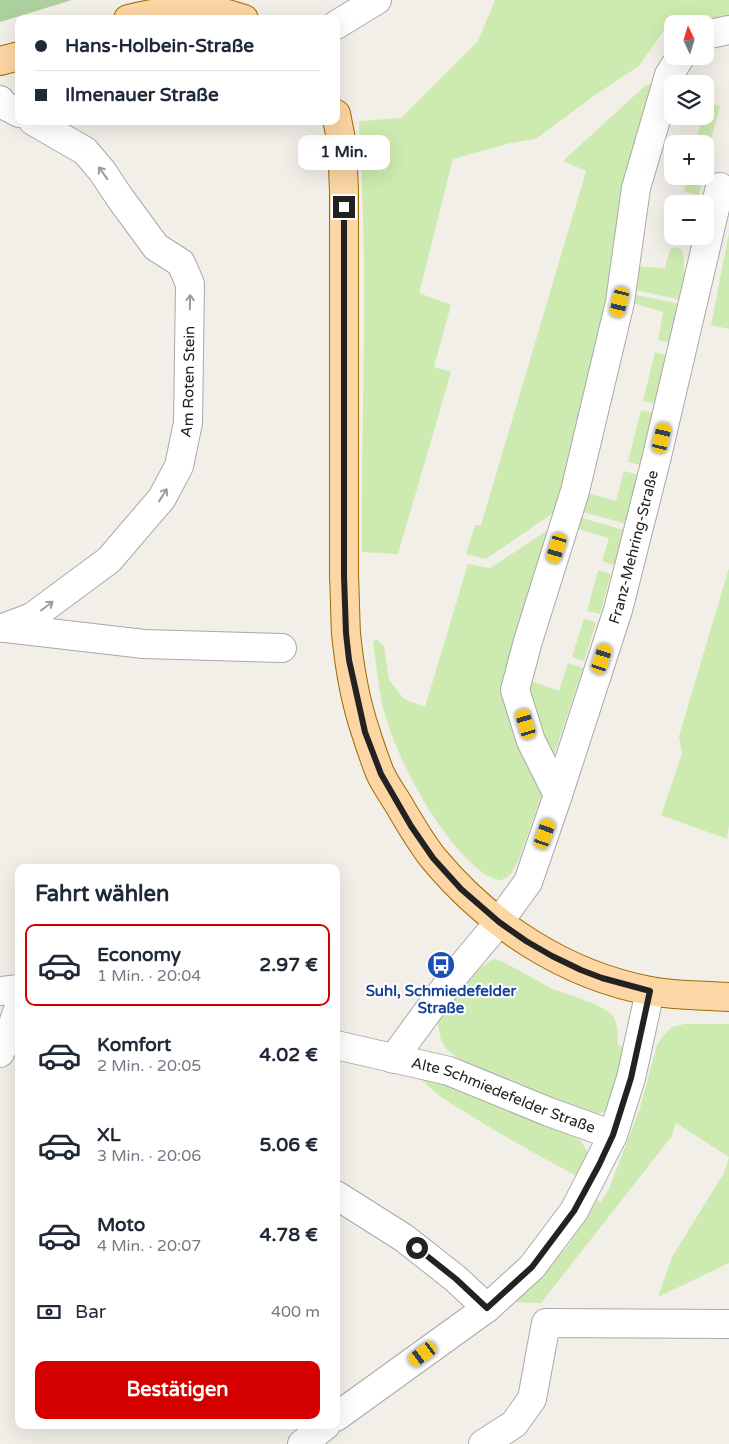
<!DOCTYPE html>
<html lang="de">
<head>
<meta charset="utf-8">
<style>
  :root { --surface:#fff; --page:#f2f2f3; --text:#1f2937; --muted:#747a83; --line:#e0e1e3; --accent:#d40000 }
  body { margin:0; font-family:"Varela Round",sans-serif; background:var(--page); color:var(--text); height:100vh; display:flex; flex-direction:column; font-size:19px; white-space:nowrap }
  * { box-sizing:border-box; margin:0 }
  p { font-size:16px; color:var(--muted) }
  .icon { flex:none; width:28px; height:28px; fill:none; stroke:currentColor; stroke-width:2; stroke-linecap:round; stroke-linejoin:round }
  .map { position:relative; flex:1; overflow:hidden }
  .side { position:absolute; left:15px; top:864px; width:325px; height:565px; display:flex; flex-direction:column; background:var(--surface); border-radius:10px; box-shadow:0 5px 20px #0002 }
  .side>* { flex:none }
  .top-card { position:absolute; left:15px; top:15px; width:325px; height:110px; border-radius:10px; box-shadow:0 5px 20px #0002; display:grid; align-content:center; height:110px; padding:0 20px; background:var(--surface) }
  .needle { width:32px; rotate:356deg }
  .controls { position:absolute; left:664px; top:15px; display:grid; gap:10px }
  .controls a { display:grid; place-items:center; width:50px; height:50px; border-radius:10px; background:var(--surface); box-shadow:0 5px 20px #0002; font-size:25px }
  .end { position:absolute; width:22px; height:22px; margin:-11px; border:6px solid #222; background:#fff; box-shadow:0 0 0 2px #fff }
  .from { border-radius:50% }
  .bubble { position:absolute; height:35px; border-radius:10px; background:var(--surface); box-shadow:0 5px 20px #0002; font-size:16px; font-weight:800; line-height:35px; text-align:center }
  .car { position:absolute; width:15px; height:30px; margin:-15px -8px; border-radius:6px; box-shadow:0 0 4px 1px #0007; background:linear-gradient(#f5c518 24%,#345 0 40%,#f5c518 0 76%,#345 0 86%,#f5c518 0) }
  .top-card b { display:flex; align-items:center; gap:18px; height:48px; font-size:19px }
  .top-card b+b { border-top:1px solid var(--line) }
  .top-card i { width:12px; height:12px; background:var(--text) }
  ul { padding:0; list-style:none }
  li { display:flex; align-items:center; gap:15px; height:82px; margin:0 10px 8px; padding:0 10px; border:2px solid transparent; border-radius:10px }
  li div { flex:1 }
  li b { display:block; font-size:19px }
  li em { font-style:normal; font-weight:800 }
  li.selected { border-color:var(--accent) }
  li>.icon { width:45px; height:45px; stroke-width:1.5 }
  h2 { padding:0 20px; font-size:22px; line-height:60px }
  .pay { display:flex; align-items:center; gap:12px; height:55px; padding:0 20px; font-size:19px }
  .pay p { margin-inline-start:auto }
  .action { display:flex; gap:10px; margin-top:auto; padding:10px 20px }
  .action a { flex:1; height:58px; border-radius:10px; background:var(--accent); color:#fff; font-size:20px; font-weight:800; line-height:58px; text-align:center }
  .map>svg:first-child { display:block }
  .grass { fill:#cdebb0 }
  .forest { fill:#add19e }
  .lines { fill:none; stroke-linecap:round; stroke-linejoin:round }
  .minor-casing { stroke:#a9a9a9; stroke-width:30 }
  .major-casing { stroke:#a06b00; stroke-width:30 }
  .minor { stroke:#fff; stroke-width:28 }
  .major { stroke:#fcd6a4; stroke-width:28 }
  .oneway { stroke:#9c9c9c }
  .route { stroke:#222; stroke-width:6 }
  .labels { text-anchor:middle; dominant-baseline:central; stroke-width:4; stroke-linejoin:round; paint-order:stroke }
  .street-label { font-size:15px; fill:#222; stroke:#fff }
  .transit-label { font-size:15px; font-weight:bold; fill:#164399; stroke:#fff }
</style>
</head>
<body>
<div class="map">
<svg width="729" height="1444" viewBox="0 0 729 1444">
  <rect width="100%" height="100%" fill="#f2efe9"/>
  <!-- grass -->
  <g class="grass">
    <path d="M495,0H729V17L705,24H672V25L669,23L639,66L595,95L536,139L511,143L453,159L419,293L451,305L434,367L451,372L398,554L362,552C361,458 365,364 364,270C364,220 361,171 359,121L401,118L478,41Z"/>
    <polygon points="660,81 614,286 559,509 486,559 466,554 475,525 481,525 586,171 563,161 646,85"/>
    <polygon points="705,102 720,106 710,143 696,140 702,118 695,116 705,116"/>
    <polygon points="688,176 703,176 699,195 684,192"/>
    <polygon points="729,233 729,329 711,325"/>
    <path d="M676,247L682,250C686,267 684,283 681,300L631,289V266L665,268L670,249Z"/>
    <polygon points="632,294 680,304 672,343 658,340 663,312 630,302"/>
    <polygon points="655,352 668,356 656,404 643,401"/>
    <polygon points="641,410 654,413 641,465 628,462"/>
    <polygon points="624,471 640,475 627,524 575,510 580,491 616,501"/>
    <polygon points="575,516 624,530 614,565 602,561 609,538 572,527"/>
    <path d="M559,523L509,684L542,794L519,859L511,874L500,881C495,879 490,877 486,875C440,843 395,757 382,704C378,684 376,663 373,643L376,639L384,646L389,680L404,699L425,707L468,564L490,568Z"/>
    <polygon points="729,568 729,825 727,839 661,815 682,754 679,736"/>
    <polygon points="598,570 611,574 600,614 587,611"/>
    <polygon points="584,618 596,623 584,661 572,657"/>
    <polygon points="568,663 583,668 550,767 523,694 528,680 559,691"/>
    <path d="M495,959L503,962C519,970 535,980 551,988C565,994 603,1004 612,1015C618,1022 618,1036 618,1045L626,1048L607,1111L595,1115L464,1068V1062L447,1050L441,1040L438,1025L440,1014L470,976L490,961Z"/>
    <polygon points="684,1024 729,1024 729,1263 658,1297 672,1257 724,1173 729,1157 676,1123 672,1136 541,1303 511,1302 566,1249 597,1200 601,1202 609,1189 640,1108 657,1045 664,1035 672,1027"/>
    <path d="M421,1078L460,1088L563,1129L580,1140L586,1149L590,1160L577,1176C541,1157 505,1137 470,1115C453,1104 434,1095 421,1078Z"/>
  </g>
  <!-- forest -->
  <polygon class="forest" points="0,0 72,0 0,22"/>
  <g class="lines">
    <defs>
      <g id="minor">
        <polyline points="336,25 377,0"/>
        <polyline points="705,35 729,30"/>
        <polyline points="0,100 2,104 19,113"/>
        <path id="s1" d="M3,628L32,617L109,560L162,498L179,466L188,423L190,284L181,263L156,247L120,198L102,171L85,151L33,121"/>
        <polyline points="6,628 144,644 282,648"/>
        <polyline points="558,795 531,741 515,690 528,641 575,491 620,302 636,188 669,75 681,56"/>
        <polyline points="0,991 19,989"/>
        <path id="s2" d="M336,1045L449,1071L549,1112L613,1135L631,1078L650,991"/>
        <polyline points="0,1053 12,1027 19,1006"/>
        <path id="s3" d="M393,1059L453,977L499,922L528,882L558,795L618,610L657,456L720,187"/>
        <polyline points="336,1195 404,1238 456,1279 487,1308"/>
        <polyline points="336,1417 487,1308 532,1267 574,1211 613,1135"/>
        <polyline points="302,1444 326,1425"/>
        <polyline points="483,1444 514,1424 532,1399 546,1323 729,1324"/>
      </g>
      <g id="major">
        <path d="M128,19C157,12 188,7 217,12C226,13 235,16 244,19"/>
        <polyline points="0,61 19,56"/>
        <path d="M336,114L342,144L344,191V576C345,595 345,614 346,633C349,664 356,704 366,733C370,746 375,760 380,773C385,784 393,795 399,805C410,824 421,843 434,859C489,925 565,975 650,991C676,996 703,995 729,997"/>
      </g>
    </defs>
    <!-- minor casing -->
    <use href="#minor" class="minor-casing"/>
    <!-- major casing -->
    <use href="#major" class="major-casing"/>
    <!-- minor -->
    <use href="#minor" class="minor"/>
    <!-- major -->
    <use href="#major" class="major"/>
  </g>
  <!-- one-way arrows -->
  <defs><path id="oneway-shaft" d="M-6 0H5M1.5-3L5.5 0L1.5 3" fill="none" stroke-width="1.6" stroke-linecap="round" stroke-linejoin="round" transform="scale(1.25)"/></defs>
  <g class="oneway">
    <use href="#oneway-shaft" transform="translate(103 173) rotate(-126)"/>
    <use href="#oneway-shaft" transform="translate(190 302) rotate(-89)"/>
    <use href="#oneway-shaft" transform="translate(163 495) rotate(-58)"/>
    <use href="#oneway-shaft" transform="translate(47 606) rotate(-37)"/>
  </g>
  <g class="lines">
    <!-- route -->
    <polyline class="route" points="344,207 344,576 346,633 349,660 365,732 381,774 411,826 433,858 461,889 499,922 526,941 552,956 581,970 602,978 650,991 631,1078 613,1135 599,1165 574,1211 532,1267 487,1308 456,1279 417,1248"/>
  </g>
  <!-- icons -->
  <defs>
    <symbol id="bus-disc" viewBox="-11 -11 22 22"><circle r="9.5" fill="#1a4fb4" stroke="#fff"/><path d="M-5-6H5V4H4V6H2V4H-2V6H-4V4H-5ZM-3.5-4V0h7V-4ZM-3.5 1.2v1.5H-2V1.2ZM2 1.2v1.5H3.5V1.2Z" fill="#fff"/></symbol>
  </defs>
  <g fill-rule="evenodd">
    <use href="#bus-disc" x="425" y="949" width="32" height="32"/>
  </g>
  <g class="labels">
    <!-- street labels -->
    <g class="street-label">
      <text stroke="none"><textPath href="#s1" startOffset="330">Am Roten Stein</textPath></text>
      <text stroke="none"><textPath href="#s3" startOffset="574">Franz-Mehring-Straße</textPath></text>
      <text stroke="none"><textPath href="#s2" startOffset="175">Alte Schmiedefelder Straße</textPath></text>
    </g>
    <!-- transit labels -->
    <g class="transit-label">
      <text x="441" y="991">Suhl, Schmiedefelder<tspan x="441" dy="17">Straße</tspan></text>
    </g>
  </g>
</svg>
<div class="controls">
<a><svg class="needle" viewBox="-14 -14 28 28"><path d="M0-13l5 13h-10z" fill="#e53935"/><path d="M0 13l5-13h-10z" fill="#747a83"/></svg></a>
<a><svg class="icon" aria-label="layers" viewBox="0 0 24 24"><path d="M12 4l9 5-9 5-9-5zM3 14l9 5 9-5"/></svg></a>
<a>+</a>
<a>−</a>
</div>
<i class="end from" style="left:417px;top:1248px"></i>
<i class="end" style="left:344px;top:207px"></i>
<div class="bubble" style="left:298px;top:135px;width:92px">1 Min.</div>
<i class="car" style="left:620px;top:302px;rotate:193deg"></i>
<i class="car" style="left:662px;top:438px;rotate:13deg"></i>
<i class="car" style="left:557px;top:548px;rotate:197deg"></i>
<i class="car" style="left:602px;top:659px;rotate:18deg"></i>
<i class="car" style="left:526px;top:724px;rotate:343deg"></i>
<i class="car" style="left:545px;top:834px;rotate:19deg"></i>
<i class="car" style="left:423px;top:1354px;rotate:234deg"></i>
<div class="top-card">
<b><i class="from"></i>Hans-Holbein-Straße</b>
<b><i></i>Ilmenauer Straße</b>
</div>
<section class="side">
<h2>Fahrt wählen</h2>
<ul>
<li class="selected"><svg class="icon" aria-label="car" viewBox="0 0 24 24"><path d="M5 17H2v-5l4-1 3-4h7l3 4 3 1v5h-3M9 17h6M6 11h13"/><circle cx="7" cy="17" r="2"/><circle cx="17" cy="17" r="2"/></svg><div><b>Economy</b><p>1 Min. · 20:04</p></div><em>2.97 €</em></li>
<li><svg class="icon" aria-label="car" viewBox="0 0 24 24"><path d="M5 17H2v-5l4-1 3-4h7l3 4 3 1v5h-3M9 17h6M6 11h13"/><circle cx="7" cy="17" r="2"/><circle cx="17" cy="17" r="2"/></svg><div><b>Komfort</b><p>2 Min. · 20:05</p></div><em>4.02 €</em></li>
<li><svg class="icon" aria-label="car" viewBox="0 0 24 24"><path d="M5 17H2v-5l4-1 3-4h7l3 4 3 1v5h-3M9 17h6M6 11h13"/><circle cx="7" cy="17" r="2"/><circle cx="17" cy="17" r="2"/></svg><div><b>XL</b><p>3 Min. · 20:06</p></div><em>5.06 €</em></li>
<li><svg class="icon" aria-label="car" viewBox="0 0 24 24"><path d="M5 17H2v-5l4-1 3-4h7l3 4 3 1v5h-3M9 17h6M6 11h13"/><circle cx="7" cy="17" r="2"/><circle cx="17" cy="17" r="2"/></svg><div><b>Moto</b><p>4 Min. · 20:07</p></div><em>4.78 €</em></li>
</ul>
<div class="pay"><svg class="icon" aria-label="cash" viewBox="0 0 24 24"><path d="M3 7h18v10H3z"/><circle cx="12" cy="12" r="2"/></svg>Bar<p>400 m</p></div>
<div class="action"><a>Bestätigen</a></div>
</section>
</div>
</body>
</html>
